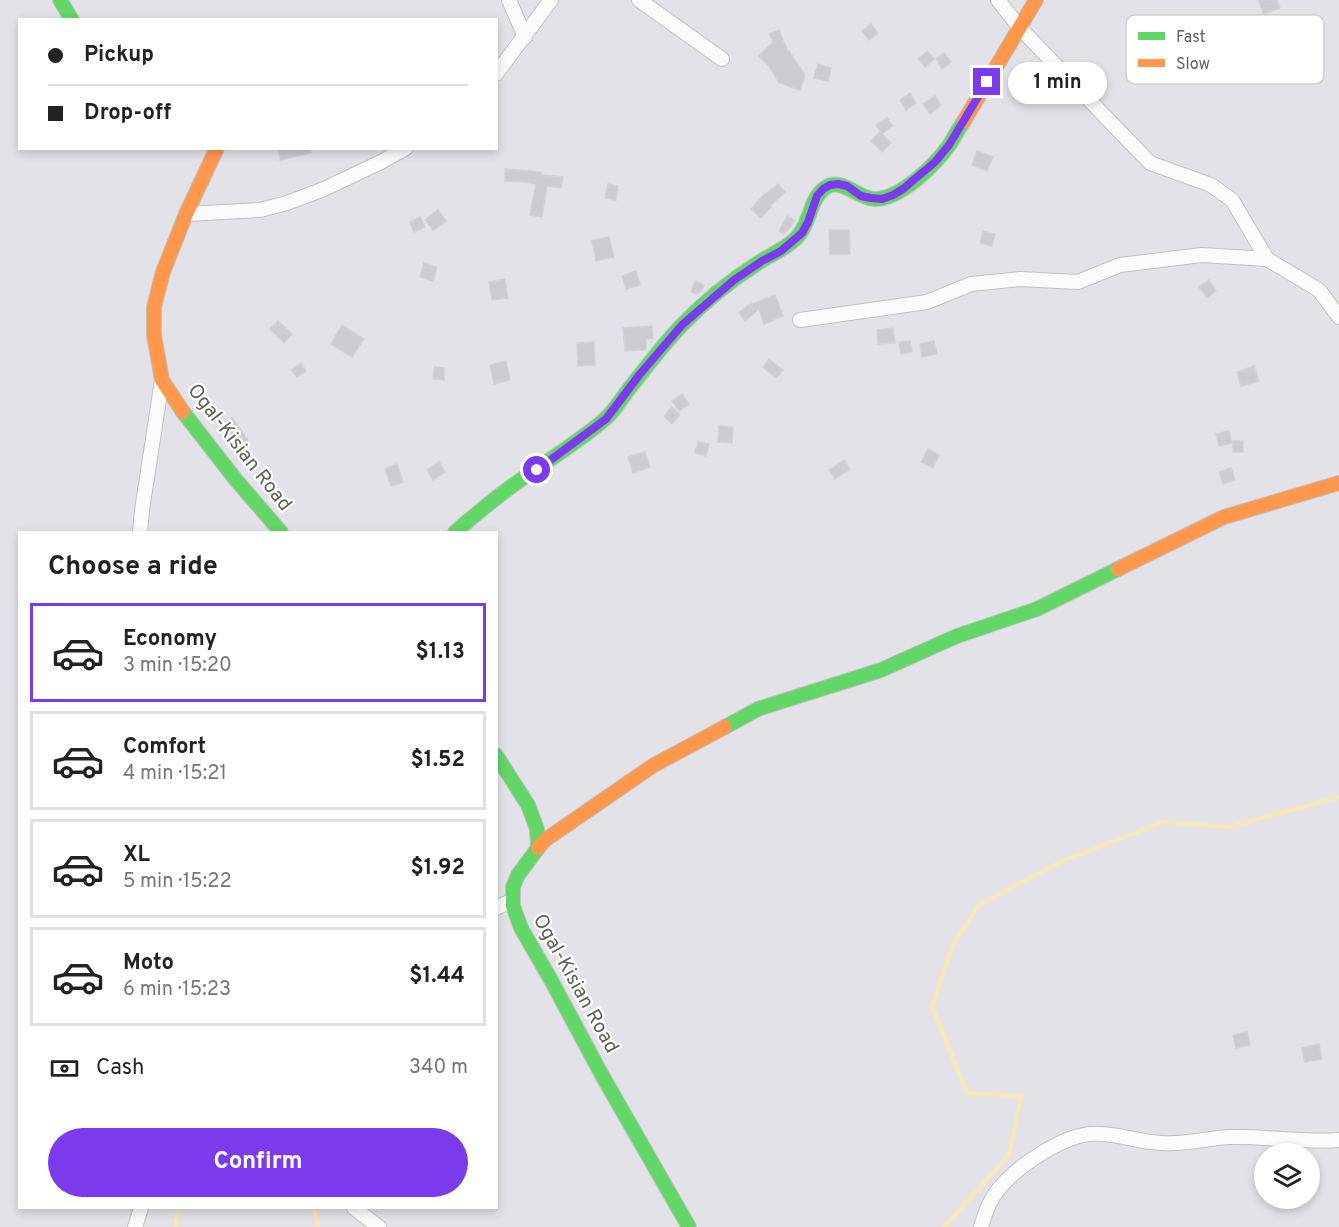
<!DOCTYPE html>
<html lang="en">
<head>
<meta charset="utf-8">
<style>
  :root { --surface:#fff; --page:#f2f2f2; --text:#222; --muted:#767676; --line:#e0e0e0; --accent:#7c3aed }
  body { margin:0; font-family:Overpass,sans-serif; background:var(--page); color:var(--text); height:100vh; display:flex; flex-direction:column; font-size:22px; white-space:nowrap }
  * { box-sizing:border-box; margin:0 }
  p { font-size:20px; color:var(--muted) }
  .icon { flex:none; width:33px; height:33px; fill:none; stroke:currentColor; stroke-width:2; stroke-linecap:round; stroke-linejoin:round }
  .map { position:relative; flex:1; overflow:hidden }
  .panel { position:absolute; left:18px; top:531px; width:480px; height:678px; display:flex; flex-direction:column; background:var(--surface); border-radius:0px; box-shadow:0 3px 9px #0003 }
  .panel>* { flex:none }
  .top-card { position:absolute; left:18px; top:18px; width:480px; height:132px; border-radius:0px; box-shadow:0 3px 9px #0003; display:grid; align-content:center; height:132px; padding:0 30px; background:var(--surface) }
  .tools { position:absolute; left:1254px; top:1143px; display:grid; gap:12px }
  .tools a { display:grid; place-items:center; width:66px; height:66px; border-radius:50%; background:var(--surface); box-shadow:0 3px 9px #0003; font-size:30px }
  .end { position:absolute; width:27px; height:27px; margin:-14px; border:8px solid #7c3aed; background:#fff; box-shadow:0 0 0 3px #fff }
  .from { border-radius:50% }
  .bubble { position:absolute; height:42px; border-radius:21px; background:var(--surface); box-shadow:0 3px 9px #0003; font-size:20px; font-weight:700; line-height:42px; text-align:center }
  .top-card b { display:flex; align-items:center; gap:21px; height:57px; font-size:22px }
  .top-card b+b { border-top:2px solid var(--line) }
  .top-card i { width:15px; height:15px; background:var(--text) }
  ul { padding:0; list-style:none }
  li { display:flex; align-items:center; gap:18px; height:99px; margin:0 12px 9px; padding:0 18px; border:3px solid var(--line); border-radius:0px }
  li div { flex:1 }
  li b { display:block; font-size:22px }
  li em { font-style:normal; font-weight:700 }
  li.on { border-color:var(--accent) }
  li>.icon { width:54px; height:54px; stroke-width:1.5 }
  h2 { padding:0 30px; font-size:27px; line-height:72px }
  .pay { display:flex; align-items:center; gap:15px; height:66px; padding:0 30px; font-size:22px }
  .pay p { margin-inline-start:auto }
  .action { display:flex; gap:12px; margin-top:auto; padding:12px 30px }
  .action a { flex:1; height:69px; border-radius:36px; background:var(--accent); color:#fff; font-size:24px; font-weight:700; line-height:69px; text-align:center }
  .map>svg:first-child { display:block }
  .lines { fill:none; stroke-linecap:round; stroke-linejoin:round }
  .stream { stroke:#f7e8b3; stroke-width:4 }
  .building { fill:#cccbcf; stroke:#d2d1d8; stroke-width:1.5 }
  .street-casing { stroke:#c1c1c1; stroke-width:16 }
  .fast-casing { stroke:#c1c1c0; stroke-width:16 }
  .slow-casing { stroke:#c1c1c0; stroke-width:16 }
  .street { stroke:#fbfbfc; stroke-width:14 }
  .fast { stroke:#63d668; stroke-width:14 }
  .slow { stroke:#ff974d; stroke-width:14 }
  .route { stroke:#7c3aed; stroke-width:8 }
  .labels { text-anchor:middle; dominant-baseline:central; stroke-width:4.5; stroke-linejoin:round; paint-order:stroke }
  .street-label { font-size:20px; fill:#616158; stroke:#fff }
  .key { fill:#fff; stroke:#d0d0cd; stroke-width:1.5 }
  .key-label { font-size:16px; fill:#616158 }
</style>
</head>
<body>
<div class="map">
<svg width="1339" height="1227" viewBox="0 0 1339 1227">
  <rect width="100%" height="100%" fill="#e3e2e9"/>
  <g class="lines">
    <!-- stream -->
    <g class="stream">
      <polyline points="314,1208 318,1227"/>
      <polyline points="176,1227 178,1208"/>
      <polyline points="944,1227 1009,1155 1021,1096 967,1093 932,1006 953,944 979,905 1060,862 1163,822 1229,827 1339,797"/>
    </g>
  </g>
  <!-- building -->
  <g class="building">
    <polygon points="1259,0 1277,0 1280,8 1263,14"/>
    <polygon points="871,24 878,33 869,40 862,31"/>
    <polygon points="779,30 788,52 789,51 805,75 800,90 779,83 769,66 759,56 773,42 769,34"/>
    <polygon points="927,51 934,59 925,67 918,59"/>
    <polygon points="944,53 951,62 942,69 936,59"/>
    <polygon points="818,64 831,68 828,81 814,78"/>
    <polygon points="910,93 916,103 906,110 900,100"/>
    <polygon points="935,96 941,105 930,114 923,104"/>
    <polygon points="887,118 893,126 882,134 876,125"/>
    <polygon points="880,132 891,143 882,152 871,141"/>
    <polygon points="278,148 310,148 311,153 280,160"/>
    <polygon points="977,151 993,157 987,171 972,165"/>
    <polygon points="505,169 541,172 541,175 563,177 561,188 547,186 542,217 530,215 536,184 526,182 505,181"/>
    <polygon points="608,184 618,186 616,200 605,198"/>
    <polygon points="778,184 785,192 770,206 771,207 761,218 751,209 763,196"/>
    <polygon points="438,210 446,221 433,230 425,220"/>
    <polygon points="787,216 795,220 791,226 784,234 779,231"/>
    <polygon points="420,217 425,227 414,232 410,222"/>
    <polygon points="829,230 849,230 850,254 830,254"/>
    <polygon points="983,231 995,234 992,246 980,243"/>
    <polygon points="609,237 614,257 596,261 592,240"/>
    <polygon points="424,263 437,267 433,281 420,277"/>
    <polygon points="636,271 640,285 626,289 622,276"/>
    <polygon points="505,279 508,298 492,300 489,282"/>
    <polygon points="1209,280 1216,291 1207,298 1199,287"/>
    <polygon points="695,281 704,285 702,290 697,294 691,292"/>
    <polygon points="775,295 783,316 764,324 759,309 745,321 739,313 747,306"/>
    <polygon points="278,321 292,334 284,343 270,329"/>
    <polygon points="342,325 364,339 352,357 331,344"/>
    <polygon points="652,326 653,338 646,339 646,349 645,350 625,351 623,328"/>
    <polygon points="893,328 895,343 878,344 877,330"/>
    <polygon points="910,341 912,352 901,354 899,342"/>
    <polygon points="934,341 937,354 922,357 920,344"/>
    <polygon points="594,342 595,365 578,366 577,343"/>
    <polygon points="769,359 783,370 776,378 763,367"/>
    <polygon points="506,361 510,380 494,384 490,365"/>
    <polygon points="301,363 306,371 297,377 291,370"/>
    <polygon points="1254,366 1259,381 1241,386 1237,372"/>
    <polygon points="434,367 444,368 444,380 433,379"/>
    <polygon points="682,394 689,404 679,411 672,401"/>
    <polygon points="672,407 680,415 672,424 664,416"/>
    <polygon points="232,418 248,440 235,449 219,427"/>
    <polygon points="719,426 733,427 732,443 718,442"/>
    <polygon points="1229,431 1232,443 1219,446 1216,434"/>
    <rect x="1233" y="441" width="10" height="11"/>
    <polygon points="698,442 709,444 706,456 695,453"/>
    <polygon points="928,449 939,455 933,468 921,462"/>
    <polygon points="645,452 650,467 633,473 628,457"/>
    <polygon points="844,460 850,469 835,479 829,470"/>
    <polygon points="439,462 445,472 433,480 427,470"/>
    <polygon points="397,464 403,482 391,486 385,469"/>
    <polygon points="1231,468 1235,480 1223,484 1219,472"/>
    <polygon points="1247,1032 1250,1045 1236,1048 1233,1035"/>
    <polygon points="1319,1044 1322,1059 1305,1062 1302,1048"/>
  </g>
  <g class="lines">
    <defs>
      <g id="street">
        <polyline points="509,0 525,37"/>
        <polyline points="639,0 722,59"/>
        <polyline points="998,0 1019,27 1150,163 1211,185 1232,200 1267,259"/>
        <polyline points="496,74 551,0"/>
        <polyline points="186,214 260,210 287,203 324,189 381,162 406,148"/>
        <polyline points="800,320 927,302 971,284 1020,279 1078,282 1120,265 1202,255 1267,259 1319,290 1339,317"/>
        <polyline points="140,532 142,510 162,380"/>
        <polyline points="496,908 513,900"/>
        <polyline points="354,1208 379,1227"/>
        <polyline points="135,1227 141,1208"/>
        <path d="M981,1227C984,1216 987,1207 993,1197C1009,1171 1059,1137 1090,1134C1114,1132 1137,1142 1162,1143C1184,1145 1207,1138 1230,1137C1266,1136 1303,1143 1339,1140"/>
      </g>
      <g id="fast">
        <polyline points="60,0 72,20"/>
        <polyline points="183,412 236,480 281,532"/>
        <path d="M455,532C476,514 496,497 519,481C547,461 577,443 604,420C614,412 621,399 629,389C646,367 663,345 681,326C704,302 731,280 758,263C770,255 783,250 793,241C811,227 808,200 825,188C841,176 858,199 875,199C901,199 936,164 950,144C955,136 959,128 964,121"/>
        <polyline points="725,727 758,709 881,670 957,636 1037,609 1118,569"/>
        <polyline points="496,755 528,805 537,829 538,848 518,875 513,887 513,906 521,928 551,980 603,1077 689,1227"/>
      </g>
      <g id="slow">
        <polyline points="964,121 1036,0"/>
        <polyline points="183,412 162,380 154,335 154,307 163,272 186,214 217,148"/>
        <polyline points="1118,569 1224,517 1339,483"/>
        <polyline points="538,848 545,840 654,765 725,727"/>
      </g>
    </defs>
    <!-- street casing -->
    <use href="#street" class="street-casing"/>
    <!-- fast casing -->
    <use href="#fast" class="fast-casing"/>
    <!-- slow casing -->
    <use href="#slow" class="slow-casing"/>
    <!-- street -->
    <use href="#street" class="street"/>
    <!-- fast -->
    <use href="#fast" class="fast"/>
    <!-- slow -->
    <use href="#slow" class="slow"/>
  </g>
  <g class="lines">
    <!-- route -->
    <polyline class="route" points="537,470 606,419 640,374 682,325 697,312 734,280 762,261 781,251 802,233 808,222 817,196 823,189 830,185 838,184 847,186 861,196 871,198 882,199 893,195 903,189 935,162 949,145 987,82"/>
  </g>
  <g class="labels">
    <!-- street labels -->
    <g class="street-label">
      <text transform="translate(239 448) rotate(52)">Ogal-Kisian Road</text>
      <text transform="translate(575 984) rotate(61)">Ogal-Kisian Road</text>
    </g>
  </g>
  <!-- legend -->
  <rect x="1126" y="15" width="198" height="69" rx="9" class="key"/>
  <rect x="1138" y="32" width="27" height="8" fill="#63d668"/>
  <rect x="1138" y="59" width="27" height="8" fill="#ff974d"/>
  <g class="key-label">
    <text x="1176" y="42">Fast</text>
    <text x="1176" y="69">Slow</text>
  </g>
</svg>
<div class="tools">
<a><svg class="icon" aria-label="layers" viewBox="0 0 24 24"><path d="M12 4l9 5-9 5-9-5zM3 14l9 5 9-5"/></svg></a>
</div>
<i class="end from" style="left:537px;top:470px"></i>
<i class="end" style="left:987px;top:82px"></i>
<div class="bubble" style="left:1008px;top:62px;width:99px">1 min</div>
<div class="top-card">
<b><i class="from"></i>Pickup</b>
<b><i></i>Drop-off</b>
</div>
<section class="panel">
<h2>Choose a ride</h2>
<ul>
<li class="on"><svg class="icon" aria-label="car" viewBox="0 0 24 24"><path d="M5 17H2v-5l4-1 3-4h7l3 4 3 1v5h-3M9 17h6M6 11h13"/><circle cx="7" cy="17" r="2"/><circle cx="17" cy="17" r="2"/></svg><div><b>Economy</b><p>3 min · 15:20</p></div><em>$1.13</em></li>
<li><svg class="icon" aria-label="car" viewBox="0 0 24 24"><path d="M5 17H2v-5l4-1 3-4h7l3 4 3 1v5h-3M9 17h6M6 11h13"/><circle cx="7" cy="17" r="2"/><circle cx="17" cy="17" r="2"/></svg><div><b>Comfort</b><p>4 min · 15:21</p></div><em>$1.52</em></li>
<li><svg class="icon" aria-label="car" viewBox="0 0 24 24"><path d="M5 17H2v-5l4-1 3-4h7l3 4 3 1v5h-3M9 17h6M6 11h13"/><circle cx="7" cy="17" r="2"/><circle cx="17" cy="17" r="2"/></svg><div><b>XL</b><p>5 min · 15:22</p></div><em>$1.92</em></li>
<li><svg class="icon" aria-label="car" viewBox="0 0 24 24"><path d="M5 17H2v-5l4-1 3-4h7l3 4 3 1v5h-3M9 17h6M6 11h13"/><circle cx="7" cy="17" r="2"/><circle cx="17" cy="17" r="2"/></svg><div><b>Moto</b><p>6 min · 15:23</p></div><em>$1.44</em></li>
</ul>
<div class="pay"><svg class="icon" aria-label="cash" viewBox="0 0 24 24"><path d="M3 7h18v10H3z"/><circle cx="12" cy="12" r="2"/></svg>Cash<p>340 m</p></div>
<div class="action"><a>Confirm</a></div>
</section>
</div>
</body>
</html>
